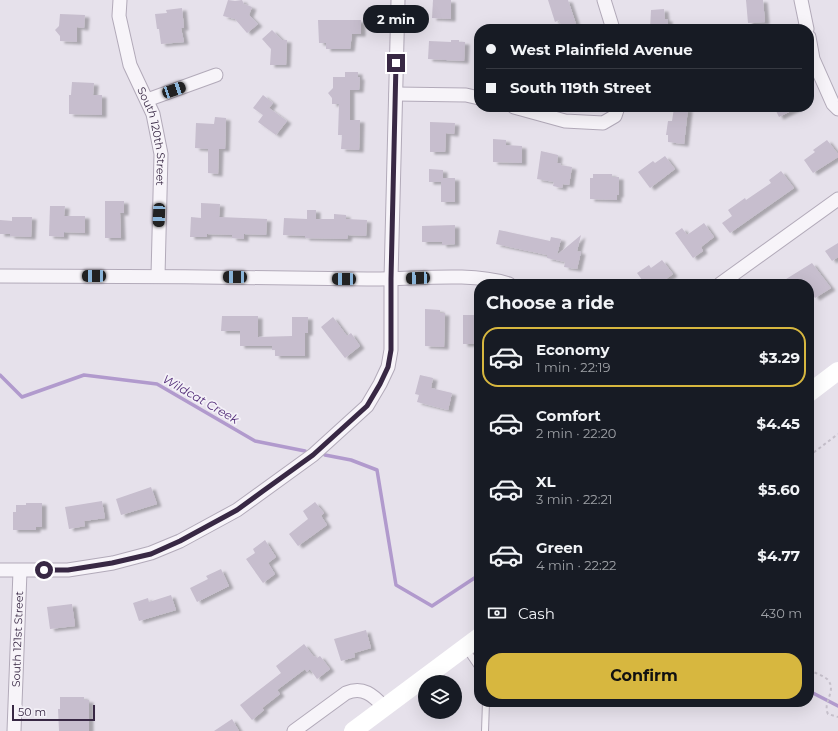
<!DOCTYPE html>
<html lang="en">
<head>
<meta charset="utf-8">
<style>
  :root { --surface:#171b24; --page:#242831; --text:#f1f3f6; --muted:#9ea1a6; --line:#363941; --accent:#d7b73f }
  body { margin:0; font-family:Montserrat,sans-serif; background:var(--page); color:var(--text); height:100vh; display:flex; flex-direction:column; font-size:15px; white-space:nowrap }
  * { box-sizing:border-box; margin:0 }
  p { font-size:13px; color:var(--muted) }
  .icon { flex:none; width:22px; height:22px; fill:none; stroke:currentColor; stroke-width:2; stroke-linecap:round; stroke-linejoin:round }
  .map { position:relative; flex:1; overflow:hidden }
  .panel { position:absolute; left:474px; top:279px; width:340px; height:428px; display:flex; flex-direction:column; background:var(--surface); border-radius:16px; box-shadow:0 4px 16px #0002 }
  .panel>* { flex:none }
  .banner { position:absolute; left:474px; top:24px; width:340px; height:88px; border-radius:16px; box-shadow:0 4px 16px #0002; display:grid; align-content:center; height:88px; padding:0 12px; background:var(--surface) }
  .buttons { position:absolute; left:418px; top:675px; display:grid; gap:8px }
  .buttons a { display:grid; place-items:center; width:44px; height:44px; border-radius:50%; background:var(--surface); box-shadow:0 4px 16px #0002; font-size:20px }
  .scale { position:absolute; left:12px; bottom:10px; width:83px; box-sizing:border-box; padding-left:4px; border:2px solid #382844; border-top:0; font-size:11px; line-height:14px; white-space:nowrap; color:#382844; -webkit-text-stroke:3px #f4f1f8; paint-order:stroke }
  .end { position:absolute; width:18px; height:18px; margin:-9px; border:5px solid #382844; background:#fff; box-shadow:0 0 0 2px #fff }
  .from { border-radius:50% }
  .bubble { position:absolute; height:28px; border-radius:14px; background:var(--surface); box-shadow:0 4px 16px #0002; font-size:13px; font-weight:700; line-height:28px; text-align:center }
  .car { position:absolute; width:12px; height:24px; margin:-12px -6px; border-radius:5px; box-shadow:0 0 3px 1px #0007; background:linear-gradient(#222 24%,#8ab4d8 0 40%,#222 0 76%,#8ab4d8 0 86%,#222 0) }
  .banner b { display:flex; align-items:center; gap:14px; height:38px; font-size:15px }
  .banner b+b { border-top:1px solid var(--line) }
  .banner i { width:10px; height:10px; background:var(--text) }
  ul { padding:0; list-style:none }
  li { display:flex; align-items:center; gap:12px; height:60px; margin:0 8px 6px; padding:0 4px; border:2px solid transparent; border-radius:16px }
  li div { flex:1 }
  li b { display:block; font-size:15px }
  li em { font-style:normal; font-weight:700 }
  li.active { border-color:var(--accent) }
  li>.icon { width:36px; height:36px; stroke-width:1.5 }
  h2 { padding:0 12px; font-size:18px; line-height:48px }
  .pay { display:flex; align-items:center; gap:10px; height:44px; padding:0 12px; font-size:15px }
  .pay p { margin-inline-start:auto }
  .button { display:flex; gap:8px; margin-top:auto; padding:8px 12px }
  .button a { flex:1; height:46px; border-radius:16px; background:var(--accent); color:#111; font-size:16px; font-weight:700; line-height:46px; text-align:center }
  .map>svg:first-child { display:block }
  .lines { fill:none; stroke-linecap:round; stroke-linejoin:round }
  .stream { stroke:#b19acd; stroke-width:3.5 }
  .building { fill:#c7bece; filter:url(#shadow) }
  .lane-casing { stroke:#b2aab9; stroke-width:8 }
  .street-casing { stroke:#b2aab9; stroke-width:15 }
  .path { stroke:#c5bfca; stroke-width:2; stroke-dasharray:3 3; stroke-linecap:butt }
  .lane { stroke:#f7f4f9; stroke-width:6 }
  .street { stroke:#f7f4f9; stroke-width:13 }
  .secondary { stroke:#fff; stroke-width:18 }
  .route { stroke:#382844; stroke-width:5 }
  .labels { text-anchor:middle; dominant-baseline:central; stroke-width:3.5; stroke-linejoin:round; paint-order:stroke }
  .street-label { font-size:11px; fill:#382844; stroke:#f4f1f8 }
  .water-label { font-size:12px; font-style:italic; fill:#542f7a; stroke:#f4f1f8 }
</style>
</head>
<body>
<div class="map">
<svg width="838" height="731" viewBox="0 0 838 731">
  <defs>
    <filter id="shadow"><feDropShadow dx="4.5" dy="2.5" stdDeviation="1" flood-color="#0004"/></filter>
  </defs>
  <rect width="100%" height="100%" fill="#e6e1eb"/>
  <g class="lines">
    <!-- stream -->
    <g class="stream">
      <polyline points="0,375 22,397 84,375 157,384 255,441 305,451"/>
      <polyline points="325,455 351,460 377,470 396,585 432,606 479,575"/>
      <polyline points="809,691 838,706"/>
    </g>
  </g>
  <!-- building -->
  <g class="building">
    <polygon points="228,0 235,1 242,0 244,4 252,7 249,15 258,24 247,33 235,19 223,16"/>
    <polygon points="433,0 451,0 451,19 432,18"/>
    <polygon points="548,0 568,0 576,24 562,28 559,20 555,22"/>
    <polygon points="746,0 763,0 765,22 748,23"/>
    <polygon points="182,8 184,28 181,28 184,42 161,44 159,29 157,29 155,14 167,13 166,10"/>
    <polygon points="664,9 665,19 668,19 668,29 650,29 651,10"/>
    <polygon points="60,14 85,15 84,28 77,27 77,42 60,41 60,36 55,30 59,26"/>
    <polygon points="318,20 361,20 361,34 352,34 350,49 326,49 326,43 319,43"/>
    <polygon points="272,30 282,40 287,40 286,65 270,65 271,49 262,39"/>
    <polygon points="451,40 459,40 459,42 465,42 464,61 428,59 429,41 451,42"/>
    <polygon points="345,72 358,72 358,77 360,77 359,90 350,90 350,120 360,120 359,150 341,149 342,135 338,135 339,104 332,104 332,98 328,93 333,88 333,77 345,77"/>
    <polygon points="72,82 94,83 93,95 102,95 102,115 69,114 69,95 71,95"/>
    <polygon points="263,95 273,103 269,108 287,121 276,135 258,122 263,115 253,108"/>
    <polygon points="774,107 799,107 779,117"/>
    <polygon points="674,108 688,109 684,144 668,142 668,135 666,135 668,121 672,121"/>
    <polygon points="215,117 226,118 225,149 219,149 218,174 208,173 208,149 195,148 196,123 214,124"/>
    <polygon points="430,122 455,123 454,134 446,133 445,152 430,152"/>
    <polygon points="493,139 506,140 506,145 522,146 522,163 493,162"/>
    <polygon points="827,140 838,154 838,157 813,173 804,160 815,152 813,150"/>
    <polygon points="541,151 558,155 557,163 561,163 560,165 572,167 569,185 563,184 562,188 553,186 554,182 537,179"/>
    <polygon points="665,156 675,169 650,188 638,172 653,161 655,163"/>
    <polygon points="429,169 443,170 443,178 455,178 455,202 441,202 441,182 429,182"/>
    <polygon points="781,171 794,188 730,233 722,223 732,216 728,210 745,198 746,200 771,183 769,180"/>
    <polygon points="593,174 612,174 612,177 619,177 619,195 617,195 617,200 590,199 590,178 593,178"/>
    <polygon points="105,201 124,201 124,213 120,213 121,238 105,238"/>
    <polygon points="201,203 220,204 219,217 267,219 266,235 244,234 244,239 232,238 232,235 207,234 207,237 190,237 191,217 201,218"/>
    <polygon points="50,206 65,206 64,216 85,216 85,233 64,232 64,237 49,236"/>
    <polygon points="307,210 316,210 316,219 334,219 334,214 346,215 346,219 367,220 366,236 348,235 347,239 305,238 305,236 283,235 284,218 307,219"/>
    <polygon points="12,217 32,217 31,237 10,236 10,234 0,234 0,220 12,221"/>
    <polygon points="704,223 714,237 701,247 703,251 693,258 675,233 682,228 687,235"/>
    <polygon points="455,225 455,244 442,245 442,242 422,242 422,226"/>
    <polygon points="499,230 550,241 551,237 561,239 557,255 581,235 577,251 581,252 577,269 564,267 565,262 547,258 547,255 496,244"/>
    <polygon points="838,243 838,257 832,261 825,251"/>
    <polygon points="662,260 673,274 659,284 645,284 637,273 649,265 651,268"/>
    <polygon points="812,263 831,288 815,298 809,289 809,284 778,284"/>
    <polygon points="425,309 440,310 440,313 445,313 444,347 425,346"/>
    <polygon points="463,315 476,315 476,324 479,324 479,344 463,344"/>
    <polygon points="222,316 258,316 258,337 292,336 292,317 308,317 308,333 305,333 305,356 275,356 275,350 272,350 272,346 240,346 240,331 221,331"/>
    <polygon points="333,317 347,336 351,333 360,346 345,358 321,327"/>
    <polygon points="420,375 433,378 431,388 452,393 448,410 417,402 419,395 415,394"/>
    <polygon points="151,487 157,504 121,515 116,499"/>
    <polygon points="102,501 105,518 84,521 85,526 69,529 65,507"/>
    <polygon points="315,502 324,513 321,516 327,525 298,546 289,534 308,519 303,511"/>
    <polygon points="26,503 42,503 42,527 36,527 36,530 13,530 13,512 16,512 16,505 26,505"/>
    <polygon points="265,540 276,557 268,563 275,574 263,583 246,559 255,553 253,549"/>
    <polygon points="221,569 229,586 197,602 190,588 208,579 206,576"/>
    <polygon points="171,595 176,610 139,621 133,603 148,598 149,602"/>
    <polygon points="72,604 75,626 50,629 47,607"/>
    <polygon points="366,630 371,648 354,653 355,657 341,661 334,639"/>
    <polygon points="304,644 314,657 316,656 317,658 320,656 330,669 317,679 310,669 307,672 305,669 277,690 280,694 262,708 264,710 252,720 240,705 281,673 276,666"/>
    <polygon points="60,697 84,697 84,700 89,700 89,731 59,731 58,709 60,709"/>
    <polygon points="232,719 239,731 214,731"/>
  </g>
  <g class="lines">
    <defs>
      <g id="lane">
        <polyline points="466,649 479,668"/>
        <polyline points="485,731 486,702"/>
      </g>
      <g id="street">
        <path id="s1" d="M120,0L119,16L130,65L153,114L161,154L158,276"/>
        <polyline points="604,0 613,29"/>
        <polyline points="801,0 807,29"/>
        <polyline points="809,37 813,59 833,104 838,109"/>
        <polyline points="396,94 466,95 479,98"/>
        <polyline points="147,100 216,75"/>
        <polyline points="514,107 565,121 603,123 615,116 618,107"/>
        <path d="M0,276C122,276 245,277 367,279C411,280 468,271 509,284"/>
        <polyline points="720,284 838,199"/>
        <polyline points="0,570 68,570 113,563 151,553 180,541 237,510 313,455 367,406 380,384 388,367 391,350 391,279 398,0"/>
        <path id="s2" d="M14,731L20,571"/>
        <path d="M294,731L346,693C363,686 373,695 384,707"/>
      </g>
    </defs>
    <!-- lane casing -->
    <use href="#lane" class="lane-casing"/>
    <!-- street casing -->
    <use href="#street" class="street-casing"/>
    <!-- path -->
    <g class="path">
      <polyline points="809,456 838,434"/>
      <path d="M809,670C815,673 822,675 827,679C838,690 822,702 828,714L838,717"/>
    </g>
    <!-- lane -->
    <use href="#lane" class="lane"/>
    <!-- street -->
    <use href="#street" class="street"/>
    <!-- secondary -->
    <g class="secondary">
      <polyline points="809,393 838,371"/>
      <polyline points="353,731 479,637"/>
    </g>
  </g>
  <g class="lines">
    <!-- route -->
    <polyline class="route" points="44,570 68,570 112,563 151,554 180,541 237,510 263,491 313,455 367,406 380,384 388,367 391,350 391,279 396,63"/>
  </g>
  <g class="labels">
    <!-- street labels -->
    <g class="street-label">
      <text stroke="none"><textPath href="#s1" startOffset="142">South 120th Street</textPath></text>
      <text stroke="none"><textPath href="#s2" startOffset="92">South 121st Street</textPath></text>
    </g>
    <!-- water labels -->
    <g class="water-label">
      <text transform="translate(201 399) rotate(30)">Wildcat Creek</text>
    </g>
  </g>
</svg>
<div class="buttons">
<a><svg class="icon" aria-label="layers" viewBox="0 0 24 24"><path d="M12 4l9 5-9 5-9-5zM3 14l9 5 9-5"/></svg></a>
</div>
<div class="scale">50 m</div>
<i class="end from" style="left:44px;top:570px"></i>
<i class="end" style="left:396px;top:63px"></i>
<div class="bubble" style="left:363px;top:5px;width:66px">2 min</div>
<i class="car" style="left:174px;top:90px;rotate:71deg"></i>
<i class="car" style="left:159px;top:215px;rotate:182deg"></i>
<i class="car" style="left:94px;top:276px;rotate:270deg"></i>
<i class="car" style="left:235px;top:277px;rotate:271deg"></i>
<i class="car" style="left:418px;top:278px;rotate:268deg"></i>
<i class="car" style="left:344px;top:279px;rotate:271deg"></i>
<div class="banner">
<b><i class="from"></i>West Plainfield Avenue</b>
<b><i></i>South 119th Street</b>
</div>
<section class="panel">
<h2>Choose a ride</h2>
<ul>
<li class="active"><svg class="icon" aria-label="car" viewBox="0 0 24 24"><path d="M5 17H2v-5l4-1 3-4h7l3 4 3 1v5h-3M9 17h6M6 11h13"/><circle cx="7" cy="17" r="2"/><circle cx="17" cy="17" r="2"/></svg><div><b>Economy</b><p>1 min · 22:19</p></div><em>$3.29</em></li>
<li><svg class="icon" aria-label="car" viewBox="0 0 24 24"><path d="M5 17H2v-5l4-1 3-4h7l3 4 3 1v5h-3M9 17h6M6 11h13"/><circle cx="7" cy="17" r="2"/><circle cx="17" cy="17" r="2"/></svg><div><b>Comfort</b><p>2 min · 22:20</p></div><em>$4.45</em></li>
<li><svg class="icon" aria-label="car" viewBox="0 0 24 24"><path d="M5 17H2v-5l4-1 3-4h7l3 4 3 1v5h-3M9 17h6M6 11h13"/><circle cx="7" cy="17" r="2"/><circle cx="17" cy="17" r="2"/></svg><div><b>XL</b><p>3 min · 22:21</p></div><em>$5.60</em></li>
<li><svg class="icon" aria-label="car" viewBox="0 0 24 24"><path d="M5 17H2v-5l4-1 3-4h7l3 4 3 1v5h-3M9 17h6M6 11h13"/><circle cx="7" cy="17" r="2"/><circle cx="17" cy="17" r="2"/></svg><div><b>Green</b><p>4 min · 22:22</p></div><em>$4.77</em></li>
</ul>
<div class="pay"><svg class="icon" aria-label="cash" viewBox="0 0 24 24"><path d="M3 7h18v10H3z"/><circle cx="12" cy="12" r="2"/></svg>Cash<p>430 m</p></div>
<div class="button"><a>Confirm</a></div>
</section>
</div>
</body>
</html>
